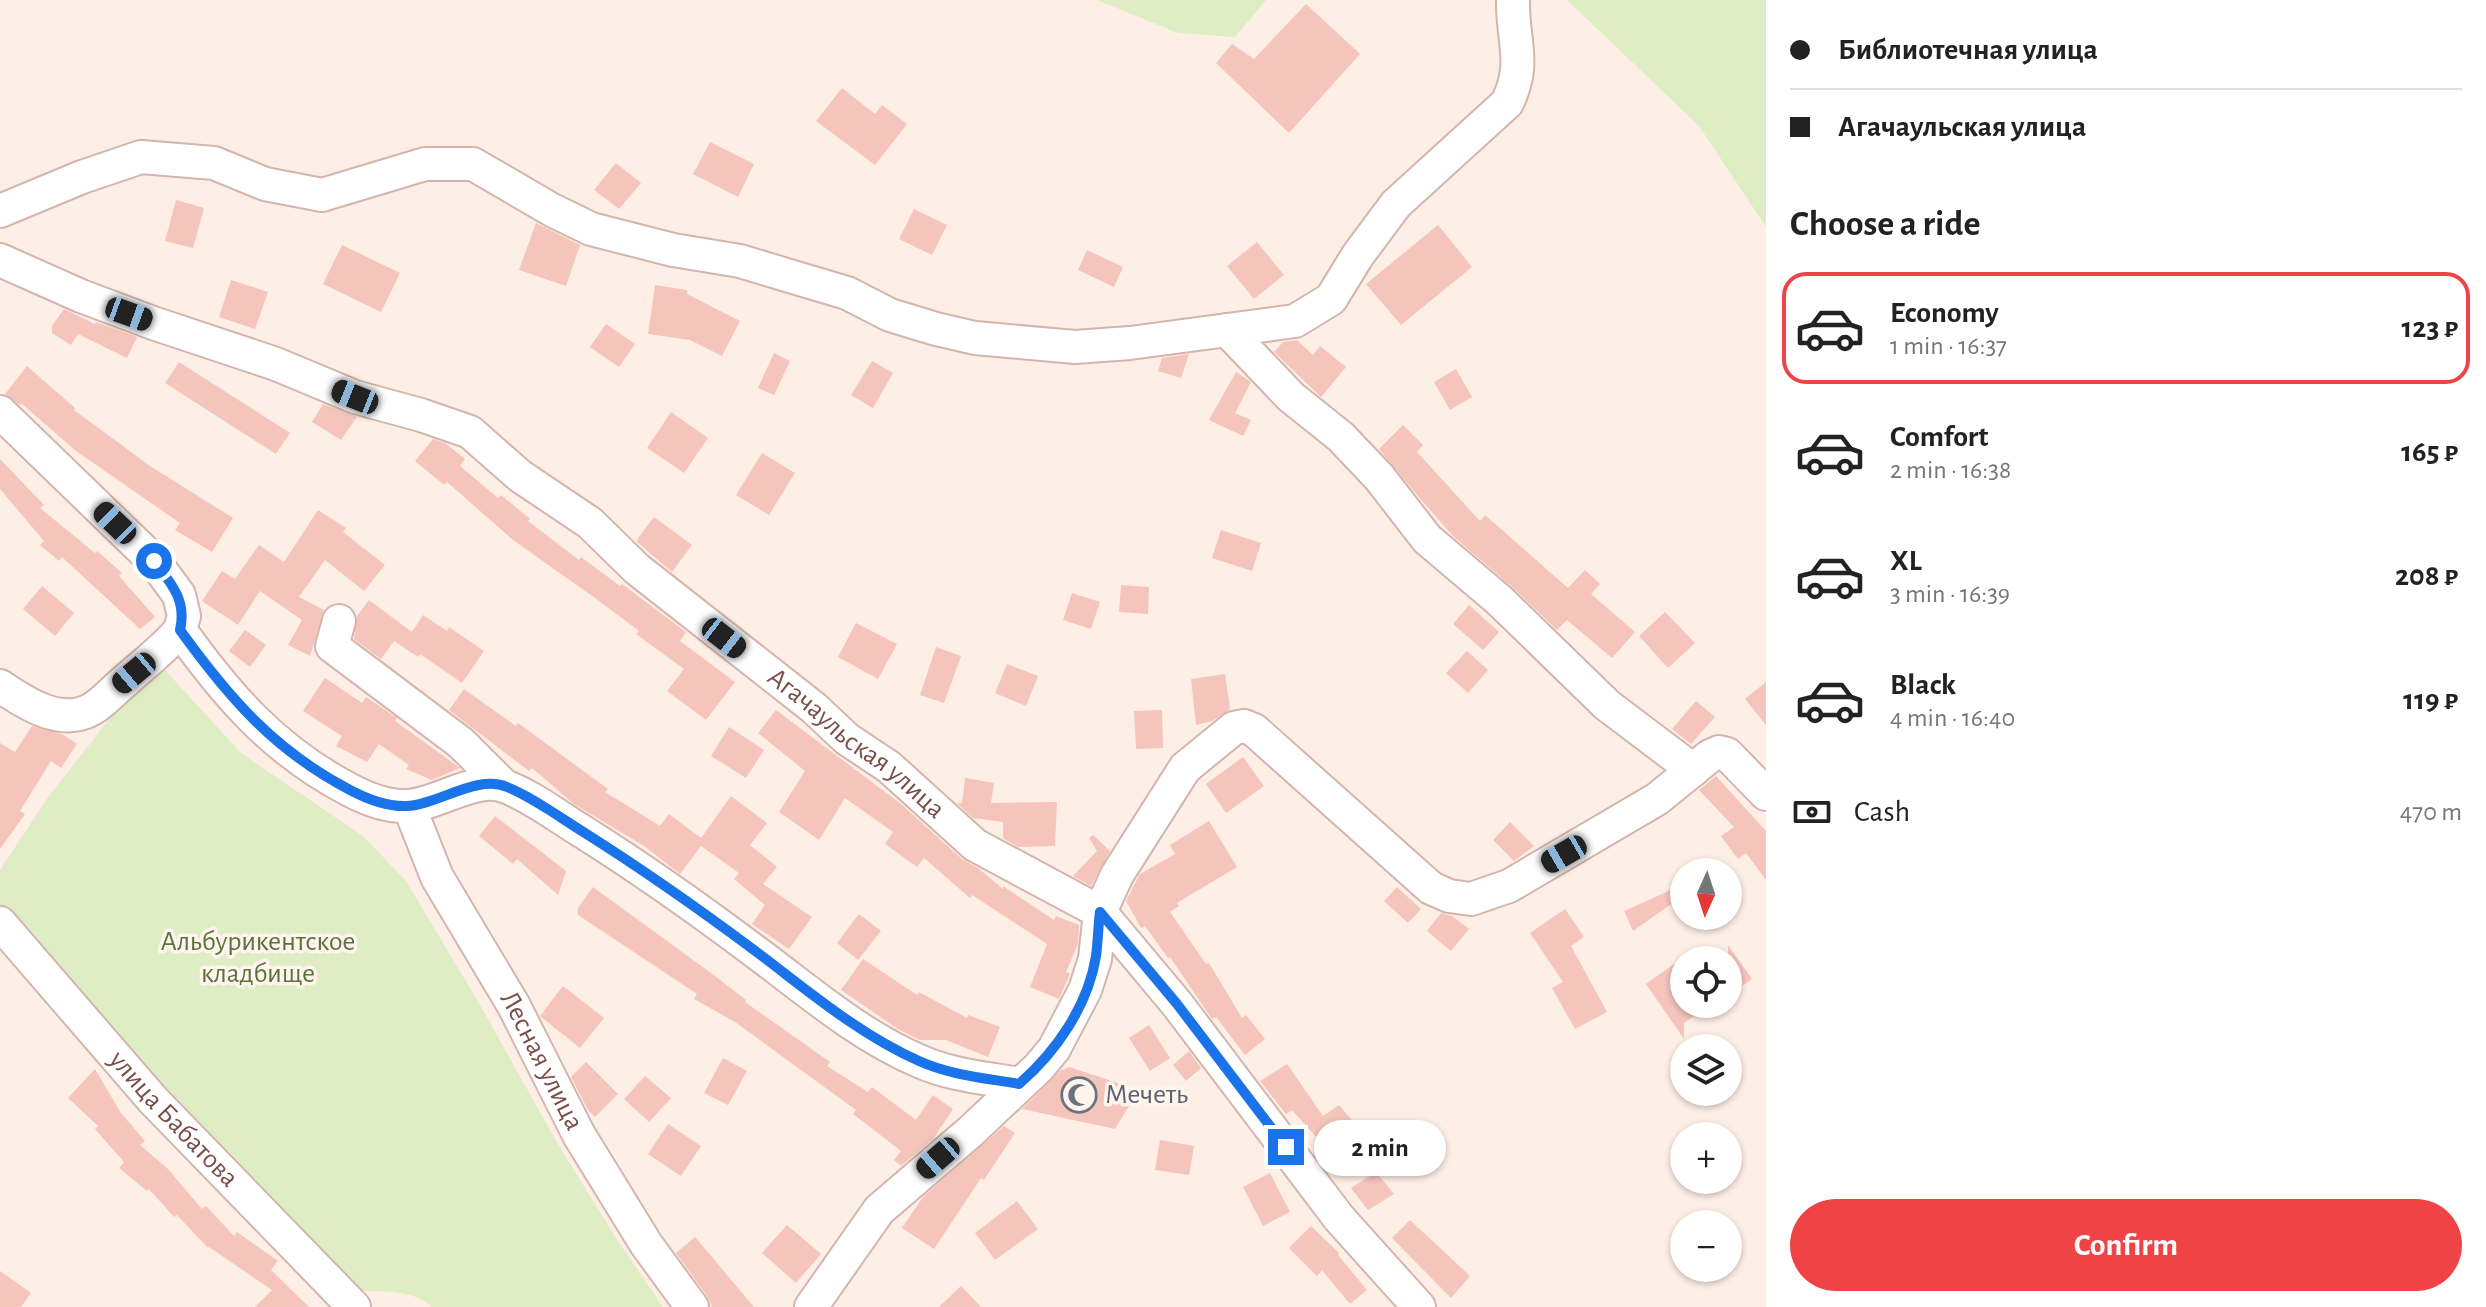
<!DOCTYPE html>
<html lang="en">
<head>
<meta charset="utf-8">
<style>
  :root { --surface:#fff; --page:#f6f6f6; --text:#222; --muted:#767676; --line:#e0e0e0; --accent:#f04346 }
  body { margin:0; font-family:"Alegreya Sans",sans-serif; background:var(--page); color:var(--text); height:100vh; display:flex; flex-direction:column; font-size:30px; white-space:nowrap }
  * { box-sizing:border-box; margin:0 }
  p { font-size:26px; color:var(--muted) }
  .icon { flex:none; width:44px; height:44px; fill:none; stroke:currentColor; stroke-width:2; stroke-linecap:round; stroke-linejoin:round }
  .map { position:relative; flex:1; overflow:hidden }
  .side { display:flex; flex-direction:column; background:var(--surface); width:720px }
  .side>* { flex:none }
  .top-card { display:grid; align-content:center; height:176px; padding:0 24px; background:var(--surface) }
  .needle { width:52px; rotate:183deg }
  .buttons { position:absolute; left:1670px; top:858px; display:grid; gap:16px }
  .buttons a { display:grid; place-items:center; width:72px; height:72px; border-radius:50%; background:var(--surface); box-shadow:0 2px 6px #0004; font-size:40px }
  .end { position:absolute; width:36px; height:36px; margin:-18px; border:10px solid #1a73e8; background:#fff; box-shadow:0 0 0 4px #fff }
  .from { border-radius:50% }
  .bubble { position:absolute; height:56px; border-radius:28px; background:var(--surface); box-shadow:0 2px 6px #0004; font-size:26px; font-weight:700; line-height:56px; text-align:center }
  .car { position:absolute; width:24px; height:48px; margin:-24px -12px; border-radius:10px; box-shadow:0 0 6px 2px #0007; background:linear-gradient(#222 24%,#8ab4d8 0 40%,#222 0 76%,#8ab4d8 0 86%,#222 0) }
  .top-card b { display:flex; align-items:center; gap:28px; height:76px; font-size:30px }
  .top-card b+b { border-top:2px solid var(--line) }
  .top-card i { width:20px; height:20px; background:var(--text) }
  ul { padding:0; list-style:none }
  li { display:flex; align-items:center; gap:24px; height:112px; margin:0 16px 12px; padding:0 8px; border:4px solid transparent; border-radius:24px }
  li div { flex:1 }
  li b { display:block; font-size:30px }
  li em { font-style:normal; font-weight:700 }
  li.current { border-color:var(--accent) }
  li>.icon { width:72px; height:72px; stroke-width:1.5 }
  h2 { padding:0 24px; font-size:36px; line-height:96px }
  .pay { display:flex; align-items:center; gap:20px; height:88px; padding:0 24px; font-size:30px }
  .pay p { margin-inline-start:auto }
  .action { display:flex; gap:16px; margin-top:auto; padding:16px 24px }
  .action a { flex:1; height:92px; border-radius:48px; background:var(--accent); color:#fff; font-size:32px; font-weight:700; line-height:92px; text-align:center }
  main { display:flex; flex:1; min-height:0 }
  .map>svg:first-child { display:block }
  .green { fill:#deedc3 }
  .building { fill:#f5c4bb }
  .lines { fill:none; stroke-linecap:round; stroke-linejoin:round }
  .minor-casing { stroke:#d4b5ad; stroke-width:36 }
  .minor { stroke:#fff; stroke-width:32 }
  .route { stroke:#1a73e8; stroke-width:10 }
  .labels { text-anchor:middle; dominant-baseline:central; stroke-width:7; stroke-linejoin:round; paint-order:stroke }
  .street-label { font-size:28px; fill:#7a4e48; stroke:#fff4ee }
  .park-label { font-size:28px; fill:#59743a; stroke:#fff4ee }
  .worship-label { font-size:28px; fill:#5b616d; stroke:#fff4ee; text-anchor:start }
</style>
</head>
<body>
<main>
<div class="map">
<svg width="1766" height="1307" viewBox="0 0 1766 1307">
  <rect width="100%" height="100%" fill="#feefe6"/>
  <!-- green -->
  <g class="green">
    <polygon points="1097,0 1266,0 1235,37 1178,33"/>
    <polygon points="1567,0 1766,0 1766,227 1699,126"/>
    <path d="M165,670L241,753L363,836L406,881L476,998L558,1144L614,1235L663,1307H432C412,1289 385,1292 359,1291L83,1011L0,911V870L46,800L128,695Z"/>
  </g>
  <!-- building -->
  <g class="building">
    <polygon points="1306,4 1360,54 1289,133 1216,63 1232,44 1254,59"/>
    <polygon points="842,88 875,114 882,105 907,124 875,165 816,121"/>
    <polygon points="710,142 754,164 738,197 693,174"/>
    <polygon points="616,163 641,183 619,209 594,190"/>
    <polygon points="176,200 204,208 193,248 165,241"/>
    <polygon points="914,209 947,225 932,255 899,239"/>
    <polygon points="536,223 580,245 566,286 519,270"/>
    <polygon points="1438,225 1472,267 1401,325 1366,284"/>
    <polygon points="1257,242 1284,275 1254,299 1227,266"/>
    <polygon points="342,245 400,273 381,312 323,284"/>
    <polygon points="1087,250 1123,267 1114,287 1078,270"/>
    <polygon points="231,280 268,292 255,329 219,317"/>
    <polygon points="655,285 687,290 687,294 740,321 722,356 690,340 648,334"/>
    <polygon points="64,309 95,324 96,322 137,337 127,358 78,334 71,345 52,333 52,326"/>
    <polygon points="606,324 635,344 619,367 590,347"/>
    <polygon points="1297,340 1313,355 1320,346 1346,367 1321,397 1274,352 1283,342"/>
    <polygon points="774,353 790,361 774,395 758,388"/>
    <polygon points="1189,354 1181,378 1158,371 1162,358"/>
    <polygon points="872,361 893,373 873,408 851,395"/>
    <polygon points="179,362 290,433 276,454 165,383"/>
    <polygon points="27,366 75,408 74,410 150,466 233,518 212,552 175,530 180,523 76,451 22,404 20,405 5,394"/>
    <polygon points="1456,369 1472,397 1450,410 1434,382"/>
    <polygon points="1236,372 1251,382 1235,413 1251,420 1243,436 1209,420"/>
    <polygon points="323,404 357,417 341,440 312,422"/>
    <polygon points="671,412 708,438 684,473 647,448"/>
    <polygon points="1403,425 1423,445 1417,452 1480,521 1485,515 1568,588 1585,570 1600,584 1591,594 1635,632 1612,658 1567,620 1557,630 1511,586 1454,537 1422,501 1379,449"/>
    <polygon points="433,439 445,443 465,459 460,466 498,498 501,495 530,519 528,521 579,560 581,557 620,586 622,584 686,632 680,641 735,682 706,720 667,691 684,669 636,634 639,631 595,598 513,540 447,482 444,485 415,461"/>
    <polygon points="762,453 795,473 769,515 736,495"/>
    <polygon points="0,459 44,505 40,508 95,553 97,551 122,573 119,576 155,617 140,629 62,557 59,561 40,545 44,541 0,489"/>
    <polygon points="318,510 346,528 343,532 385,565 364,591 325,560 299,597 324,610 310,656 288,645 302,620 260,591 238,625 202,601 222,571 235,579 259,545 284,562"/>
    <polygon points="654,517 692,545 672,572 636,541"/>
    <polygon points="1221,530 1261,543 1252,571 1212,558"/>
    <polygon points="1121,585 1149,587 1148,614 1119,612"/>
    <polygon points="42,586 74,613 55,636 23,609"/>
    <polygon points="1072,593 1100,602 1091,629 1063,620"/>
    <polygon points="369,600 412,632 423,615 447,631 449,627 484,651 462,683 420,654 418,657 394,641 381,659 354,639 357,616"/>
    <polygon points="1469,605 1499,632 1483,650 1453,624"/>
    <polygon points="1665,612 1695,643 1668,668 1639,636"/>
    <polygon points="856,623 897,644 878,679 838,657"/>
    <polygon points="245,630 266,645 250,667 229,651"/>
    <polygon points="936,647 961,656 944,703 920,695"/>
    <polygon points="1467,651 1488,670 1468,693 1446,673"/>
    <polygon points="1007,664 1038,676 1026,706 995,693"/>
    <polygon points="1225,674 1230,709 1212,721 1196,725 1191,679"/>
    <polygon points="325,678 362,703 366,697 397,718 395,721 460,768 432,780 406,769 409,765 379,744 367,762 336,746 342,736 303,711"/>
    <polygon points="1766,682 1766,725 1745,699"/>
    <polygon points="464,689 516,726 518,723 608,789 605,792 660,826 669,814 701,838 731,796 767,823 750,845 777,867 763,884 812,917 789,949 752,924 765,905 734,879 739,873 701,846 680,874 644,846 574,804 532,768 529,771 449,710"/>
    <polygon points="1696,701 1715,717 1691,744 1672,729"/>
    <polygon points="776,710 901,804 962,859 978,868 1003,889 1003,886 1054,920 1056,916 1079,925 1078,944 1066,972 1070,974 1059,999 1030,987 1047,944 972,895 970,898 924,858 917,867 885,844 893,832 845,798 819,840 779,812 805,771 758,733"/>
    <polygon points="1162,710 1163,748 1136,749 1134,711"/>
    <polygon points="32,726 62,734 77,744 61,768 51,761 20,811 25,814 0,849 0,743 15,752"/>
    <polygon points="729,727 764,750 746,778 711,756"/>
    <polygon points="1243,757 1264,786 1226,813 1206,784"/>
    <polygon points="1716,776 1766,831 1766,880 1746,853 1738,859 1721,836 1734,827 1699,790"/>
    <polygon points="965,778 994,783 991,803 1057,802 1055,846 1018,847 1003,838 1003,822 973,818 957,803 962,803"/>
    <polygon points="495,816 566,871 558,895 517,859 513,864 479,836"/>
    <polygon points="1209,821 1237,867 1177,903 1179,906 1170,912 1206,964 1209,963 1242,1018 1246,1015 1265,1039 1245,1055 1216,1017 1212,1019 1170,957 1168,958 1145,926 1141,928 1126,901 1140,874 1175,854 1170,845"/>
    <polygon points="1510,822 1534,846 1514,861 1493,840"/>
    <polygon points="1093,835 1110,851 1091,886 1073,876 1097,851 1089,838"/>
    <polygon points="1682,885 1684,895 1633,931 1624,911"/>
    <polygon points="593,887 711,973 746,1000 745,1002 830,1062 827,1066 868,1092 872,1087 916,1120 933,1095 953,1109 933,1139 901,1166 894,1160 901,1151 853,1114 856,1110 735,1022 694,999 697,994 578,915 578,908"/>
    <polygon points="1397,887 1421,909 1408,923 1384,901"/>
    <polygon points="1565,909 1584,937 1571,946 1607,1012 1575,1029 1552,988 1563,982 1530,933"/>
    <polygon points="1441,913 1452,916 1469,929 1451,951 1427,931"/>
    <polygon points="859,914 881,931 858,960 837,943"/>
    <polygon points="1728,945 1752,979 1728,995"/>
    <polygon points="863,959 917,995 919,992 967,1018 968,1015 1000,1027 988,1057 946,1040 920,1040 898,1029 841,990"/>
    <polygon points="1674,964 1684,979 1684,1004 1711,1004 1684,1023 1684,1039 1646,984"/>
    <polygon points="563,986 604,1018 580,1048 540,1016"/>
    <polygon points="1149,1025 1170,1058 1150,1071 1129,1038"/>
    <polygon points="1189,1051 1201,1068 1186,1081 1173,1065"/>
    <polygon points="723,1058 747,1071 728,1105 704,1093"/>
    <polygon points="586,1062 618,1094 595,1117 588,1110 571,1077"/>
    <polygon points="1287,1064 1323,1116 1339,1105 1360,1130 1327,1149 1292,1110 1286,1114 1260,1081"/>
    <polygon points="1069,1067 1121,1084 1132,1101 1115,1129 1022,1109 1060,1071"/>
    <polygon points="95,1069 121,1113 145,1141 140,1145 167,1168 202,1209 206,1206 234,1236 237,1232 278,1261 271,1270 309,1307 255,1307 272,1290 209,1247 208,1248 177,1215 174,1217 149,1189 147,1191 119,1168 124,1162 95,1129 98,1126 68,1098"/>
    <polygon points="645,1076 671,1098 649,1122 624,1099"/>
    <polygon points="668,1124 701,1146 681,1176 648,1154"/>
    <polygon points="1004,1126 1015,1133 984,1180 981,1178 934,1249 902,1228 923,1197"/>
    <polygon points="1160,1140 1194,1146 1189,1175 1155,1170"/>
    <polygon points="1376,1172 1394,1194 1368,1210 1351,1188"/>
    <polygon points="1270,1173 1290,1212 1263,1226 1243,1187"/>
    <polygon points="1017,1201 1038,1229 995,1260 975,1233"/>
    <polygon points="1410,1220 1470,1276 1451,1298 1392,1238"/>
    <polygon points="787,1225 821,1254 796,1283 762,1253"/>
    <polygon points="1311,1226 1339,1253 1338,1255 1367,1290 1350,1304 1322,1270 1317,1276 1289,1248"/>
    <polygon points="695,1237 754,1307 712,1307 707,1296 676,1253"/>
    <polygon points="0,1271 31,1293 21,1307 0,1307"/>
    <polygon points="961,1286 981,1307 939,1307"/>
  </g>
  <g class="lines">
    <defs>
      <g id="minor">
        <path d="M0,211L82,177L141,157L214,163L265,184L322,195L425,164H473L552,210L591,229L673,250L740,261L793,277L847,293L890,315L936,329L975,338L1075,347L1130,343L1295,321L1331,299L1358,255L1396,204L1507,103C1527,63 1512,41 1513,0"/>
        <path id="s1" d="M0,260L81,296L153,323L276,364L355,397L421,415L470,432L520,476L590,523L637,569L814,708L847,739L889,767L975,845L1100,912L1177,1004L1339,1218L1419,1307"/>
        <polyline points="1227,330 1291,397 1341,437 1379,477 1427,539 1499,600 1607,705 1693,770"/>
        <path d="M0,412L154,561L179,595L184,616L180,630C228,697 275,751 350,790C367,799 388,807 407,806C437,805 477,774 507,787C532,797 556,815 580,830C639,867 697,908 753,950C806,989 858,1035 919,1061C950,1075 985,1078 1019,1084"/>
        <polyline points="339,621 332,646 461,743 503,785"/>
        <path d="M0,686C25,703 61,727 92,709C104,702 114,690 125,681C144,664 164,649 180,630"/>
        <path id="s2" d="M409,806L437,877L514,1006L579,1135L646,1244L692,1307"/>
        <path id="s3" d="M0,923L153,1100L354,1307"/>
        <polyline points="811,1307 879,1210 970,1132 1039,1067 1054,1049 1085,990 1095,959 1100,912 1117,875 1185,768 1234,728 1244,726 1254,730 1431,888 1449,896 1471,899 1509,886 1657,799 1710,756 1719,752 1727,754 1766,794"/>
      </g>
    </defs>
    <!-- minor casing -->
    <use href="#minor" class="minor-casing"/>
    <!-- minor -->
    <use href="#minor" class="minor"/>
  </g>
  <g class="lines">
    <!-- route -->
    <path class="route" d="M154,561C171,583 187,600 180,630C229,698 275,751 350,790C367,799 388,807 407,806C437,805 477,774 507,787C534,798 559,817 585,833C642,869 699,909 754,950C806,989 858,1034 919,1061C950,1075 985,1078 1019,1084C1056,1052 1088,1006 1096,956C1098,942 1098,927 1100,912L1177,1004L1286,1147"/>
  </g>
  <!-- icons -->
  <defs>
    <symbol id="mosque-ring" viewBox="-11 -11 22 22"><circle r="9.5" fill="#fff4ee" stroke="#6b7280" stroke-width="1.5"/><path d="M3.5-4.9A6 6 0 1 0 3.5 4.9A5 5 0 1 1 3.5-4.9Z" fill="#6b7280"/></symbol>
  </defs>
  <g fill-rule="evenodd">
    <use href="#mosque-ring" x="1059" y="1075" width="40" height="40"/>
  </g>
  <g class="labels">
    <!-- street labels -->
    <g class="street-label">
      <text stroke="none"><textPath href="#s1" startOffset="998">Агачаульская улица</textPath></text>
      <text stroke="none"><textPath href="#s2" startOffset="288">Лесная улица</textPath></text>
      <text stroke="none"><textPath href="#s3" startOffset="262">улица Бабатова</textPath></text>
    </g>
    <!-- park labels -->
    <g class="park-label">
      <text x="258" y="942">Альбурикентское<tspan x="258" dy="32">кладбище</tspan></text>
    </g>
    <!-- worship labels -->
    <g class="worship-label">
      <text x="1105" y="1095">Мечеть</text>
    </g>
  </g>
</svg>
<div class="buttons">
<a><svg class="needle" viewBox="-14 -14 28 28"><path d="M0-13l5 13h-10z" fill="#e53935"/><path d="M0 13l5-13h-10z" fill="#767676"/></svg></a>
<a><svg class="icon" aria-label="locate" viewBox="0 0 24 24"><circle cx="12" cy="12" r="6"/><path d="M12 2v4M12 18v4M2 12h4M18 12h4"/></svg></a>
<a><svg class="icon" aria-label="layers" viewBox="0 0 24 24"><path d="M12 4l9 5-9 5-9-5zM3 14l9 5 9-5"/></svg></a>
<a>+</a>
<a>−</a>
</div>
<i class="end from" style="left:154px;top:561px"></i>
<i class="end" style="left:1286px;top:1147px"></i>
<div class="bubble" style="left:1314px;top:1120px;width:132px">2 min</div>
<i class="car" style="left:129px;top:314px;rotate:110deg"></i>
<i class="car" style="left:355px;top:397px;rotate:292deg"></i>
<i class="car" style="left:115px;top:523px;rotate:314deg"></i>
<i class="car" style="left:724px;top:638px;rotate:128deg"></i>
<i class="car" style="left:134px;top:673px;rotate:230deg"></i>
<i class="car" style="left:1564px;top:854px;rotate:240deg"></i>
<i class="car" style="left:938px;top:1158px;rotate:229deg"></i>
</div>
<section class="side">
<div class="top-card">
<b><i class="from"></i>Библиотечная улица</b>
<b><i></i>Агачаульская улица</b>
</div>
<h2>Choose a ride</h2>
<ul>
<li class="current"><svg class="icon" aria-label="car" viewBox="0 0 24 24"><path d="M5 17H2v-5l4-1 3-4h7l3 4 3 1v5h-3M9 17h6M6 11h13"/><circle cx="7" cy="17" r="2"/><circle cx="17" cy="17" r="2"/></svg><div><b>Economy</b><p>1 min · 16:37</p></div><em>123 ₽</em></li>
<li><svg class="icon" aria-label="car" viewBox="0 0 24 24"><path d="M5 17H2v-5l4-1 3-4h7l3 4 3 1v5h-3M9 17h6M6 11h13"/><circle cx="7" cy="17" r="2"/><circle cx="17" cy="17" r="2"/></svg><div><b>Comfort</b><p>2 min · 16:38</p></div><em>165 ₽</em></li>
<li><svg class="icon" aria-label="car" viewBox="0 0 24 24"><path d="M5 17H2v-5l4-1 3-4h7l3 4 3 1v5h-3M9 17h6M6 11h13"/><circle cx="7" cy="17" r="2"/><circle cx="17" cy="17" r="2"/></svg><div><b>XL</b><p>3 min · 16:39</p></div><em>208 ₽</em></li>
<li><svg class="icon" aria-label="car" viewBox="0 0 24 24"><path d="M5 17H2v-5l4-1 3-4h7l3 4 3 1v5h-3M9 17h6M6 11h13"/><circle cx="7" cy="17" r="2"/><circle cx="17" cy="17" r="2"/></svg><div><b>Black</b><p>4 min · 16:40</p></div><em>119 ₽</em></li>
</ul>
<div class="pay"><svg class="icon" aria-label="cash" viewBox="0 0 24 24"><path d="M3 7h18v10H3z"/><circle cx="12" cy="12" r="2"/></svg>Cash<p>470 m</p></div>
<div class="action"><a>Confirm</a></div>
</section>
</main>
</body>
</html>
